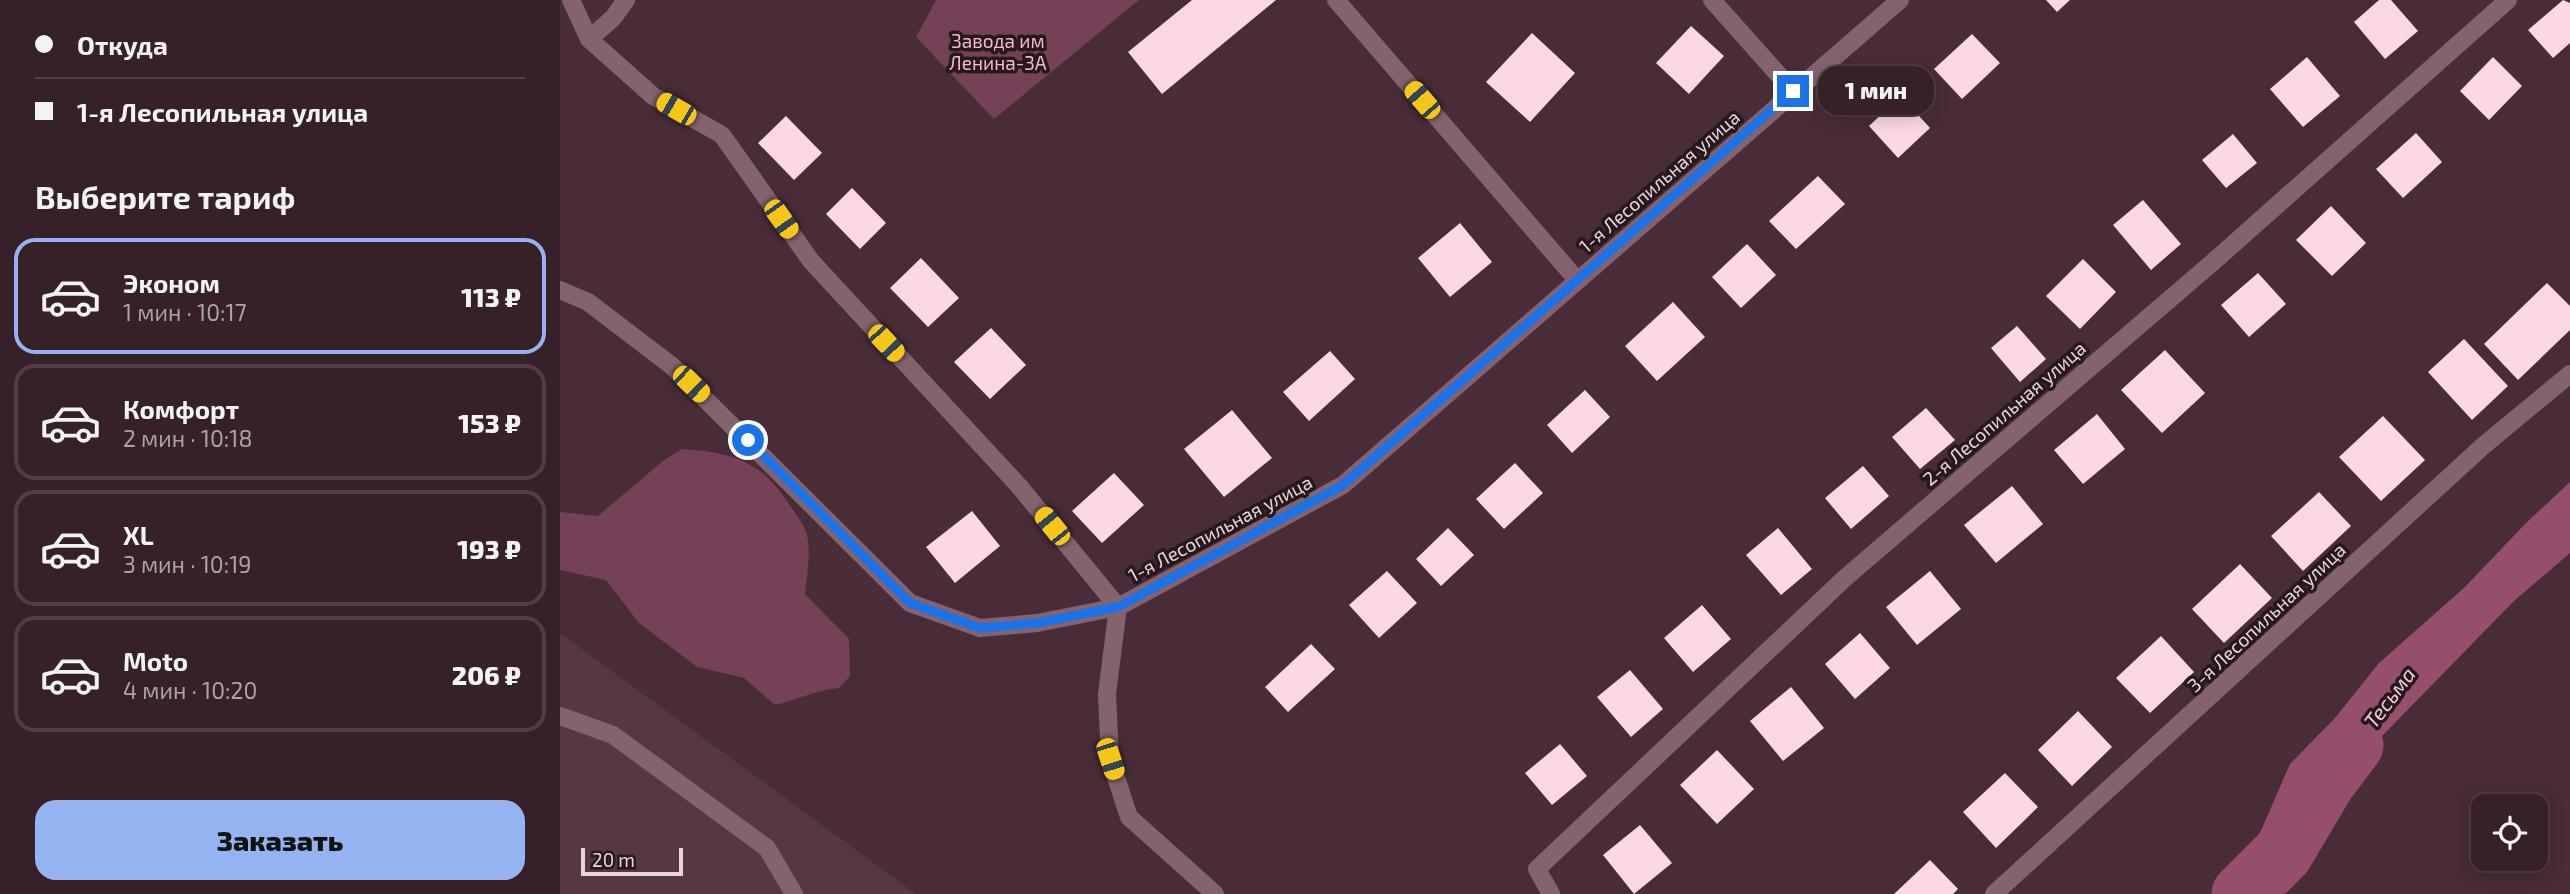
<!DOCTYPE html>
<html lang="ru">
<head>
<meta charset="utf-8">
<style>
  :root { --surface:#362129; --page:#412e35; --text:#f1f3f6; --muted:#aaa3a8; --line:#503e46; --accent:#95b2f1 }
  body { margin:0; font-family:"Exo 2",sans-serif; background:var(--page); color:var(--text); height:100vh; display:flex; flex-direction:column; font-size:26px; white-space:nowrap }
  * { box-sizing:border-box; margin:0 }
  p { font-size:23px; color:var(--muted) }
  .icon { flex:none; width:38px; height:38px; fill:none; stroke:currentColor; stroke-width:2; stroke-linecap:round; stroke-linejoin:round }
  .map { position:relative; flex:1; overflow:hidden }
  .details { display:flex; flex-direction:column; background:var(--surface); width:560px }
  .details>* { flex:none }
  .top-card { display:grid; align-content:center; height:154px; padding:0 35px; background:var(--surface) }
  .buttons { position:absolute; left:1911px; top:794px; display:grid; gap:14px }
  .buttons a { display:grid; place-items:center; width:77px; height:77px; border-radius:14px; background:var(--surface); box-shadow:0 4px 18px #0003,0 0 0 2px var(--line); font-size:35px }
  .scale { position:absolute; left:21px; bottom:18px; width:102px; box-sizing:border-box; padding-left:7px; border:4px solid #e8d5db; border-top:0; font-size:19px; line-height:24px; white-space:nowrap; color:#e8d5db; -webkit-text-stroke:5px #26191e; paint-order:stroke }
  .end { position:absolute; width:32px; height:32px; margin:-16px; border:9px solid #1a73e8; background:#fff; box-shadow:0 0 0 4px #fff }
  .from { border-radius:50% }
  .bubble { position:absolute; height:49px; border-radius:21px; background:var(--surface); box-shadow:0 4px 18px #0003,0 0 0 2px var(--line); font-size:23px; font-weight:800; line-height:49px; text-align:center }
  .car { position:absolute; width:21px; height:42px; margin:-21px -10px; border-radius:9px; box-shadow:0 0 5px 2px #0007; background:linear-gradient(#f5c518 24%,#345 0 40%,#f5c518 0 76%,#345 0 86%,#f5c518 0) }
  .top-card b { display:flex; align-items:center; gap:24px; height:66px; font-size:26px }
  .top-card b+b { border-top:2px solid var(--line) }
  .top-card i { width:18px; height:18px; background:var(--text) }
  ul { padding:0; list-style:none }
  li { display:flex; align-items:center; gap:21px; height:116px; margin:0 14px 10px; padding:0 21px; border:4px solid var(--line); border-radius:21px }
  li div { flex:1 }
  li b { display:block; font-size:26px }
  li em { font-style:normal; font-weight:800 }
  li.on { border-color:var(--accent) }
  li>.icon { width:63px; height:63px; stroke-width:1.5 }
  h2 { padding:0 35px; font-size:32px; line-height:84px }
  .cta { display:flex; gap:14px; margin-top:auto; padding:14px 35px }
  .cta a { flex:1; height:80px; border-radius:21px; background:var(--accent); color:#111; font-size:28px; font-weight:800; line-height:80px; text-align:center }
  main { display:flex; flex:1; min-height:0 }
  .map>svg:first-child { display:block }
  .built { fill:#583744 }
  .green { fill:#754156 }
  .water { fill:#954e6c }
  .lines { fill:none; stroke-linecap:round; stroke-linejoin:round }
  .river { stroke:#954e6c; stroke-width:61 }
  .building { fill:#fcd7e4 }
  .minor { stroke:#84636f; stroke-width:18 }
  .route { stroke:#1a73e8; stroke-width:9 }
  .labels { text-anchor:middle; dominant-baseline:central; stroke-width:7; stroke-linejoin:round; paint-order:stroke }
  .park-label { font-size:19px; fill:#f6b6ce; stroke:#26191e }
  .street-label { font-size:19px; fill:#e8d5db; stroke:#26191e }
  .water-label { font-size:21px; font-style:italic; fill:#f4c9d9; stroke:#26191e }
</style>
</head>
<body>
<main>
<section class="details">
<div class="top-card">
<b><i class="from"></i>Откуда</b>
<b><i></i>1-я Лесопильная улица</b>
</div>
<h2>Выберите тариф</h2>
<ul>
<li class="on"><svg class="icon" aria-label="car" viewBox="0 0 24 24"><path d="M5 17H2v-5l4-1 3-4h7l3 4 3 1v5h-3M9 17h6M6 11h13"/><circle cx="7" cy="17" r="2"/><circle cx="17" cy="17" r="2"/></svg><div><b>Эконом</b><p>1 мин · 10:17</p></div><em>113 ₽</em></li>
<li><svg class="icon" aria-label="car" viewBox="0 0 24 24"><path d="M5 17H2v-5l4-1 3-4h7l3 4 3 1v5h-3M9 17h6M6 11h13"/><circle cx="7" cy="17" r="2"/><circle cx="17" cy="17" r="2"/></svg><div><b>Комфорт</b><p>2 мин · 10:18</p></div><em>153 ₽</em></li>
<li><svg class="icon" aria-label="car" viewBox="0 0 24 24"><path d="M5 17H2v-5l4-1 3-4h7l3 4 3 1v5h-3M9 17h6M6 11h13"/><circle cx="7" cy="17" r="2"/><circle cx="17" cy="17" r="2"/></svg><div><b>XL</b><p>3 мин · 10:19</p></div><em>193 ₽</em></li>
<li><svg class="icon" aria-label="car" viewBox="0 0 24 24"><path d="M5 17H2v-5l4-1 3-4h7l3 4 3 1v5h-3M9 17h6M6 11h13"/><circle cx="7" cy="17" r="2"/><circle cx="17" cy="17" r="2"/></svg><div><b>Moto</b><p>4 мин · 10:20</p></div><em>206 ₽</em></li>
</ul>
<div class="cta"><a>Заказать</a></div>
</section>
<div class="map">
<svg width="2010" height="894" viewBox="0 0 2010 894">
  <rect width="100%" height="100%" fill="#482c37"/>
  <!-- built -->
  <polygon class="built" points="0,633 356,894 0,894"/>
  <!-- green -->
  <g class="green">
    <polygon points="376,0 579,0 434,119 356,37"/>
    <path d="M122,449C173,452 203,462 231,507C236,515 245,525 247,535C251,555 247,574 245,594L289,639L290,676L279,688C256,690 237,700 215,705L184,678L137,667L79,623L46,580L0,570V512L38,516L104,460Z"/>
  </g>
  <!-- water -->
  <polygon class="water" points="2010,482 2010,553 1954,601 1742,818 1723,875 1711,894 1657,894 1680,879 1730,764 1775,718 1819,663 1905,587 1966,523"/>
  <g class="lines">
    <!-- river -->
    <polyline class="river" points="1682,894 1723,853 1765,782 1793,745"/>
  </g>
  <!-- building -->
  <g class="building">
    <polygon points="632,0 716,0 602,94 568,52"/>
    <polygon points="1486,0 1510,0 1497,12"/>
    <polygon points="1819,0 1831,0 1858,31 1825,59 1794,22"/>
    <polygon points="2003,0 2010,3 2010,43 1993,58 1968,30"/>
    <polygon points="1131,26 1164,56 1129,94 1096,63"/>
    <polygon points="972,33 1015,73 970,122 926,82"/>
    <polygon points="1412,34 1440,63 1402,99 1374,69"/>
    <polygon points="1747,57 1780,96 1743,127 1710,89"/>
    <polygon points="1933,57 1962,86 1929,120 1900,91"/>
    <polygon points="1341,96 1370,128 1338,158 1309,126"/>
    <polygon points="226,116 262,153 234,180 198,143"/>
    <polygon points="1856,133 1882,162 1843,198 1816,169"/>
    <polygon points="1673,134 1697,163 1666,188 1642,160"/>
    <polygon points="1258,176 1285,204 1236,249 1209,221"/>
    <polygon points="292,188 326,223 300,249 266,214"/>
    <polygon points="1583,200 1621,244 1591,270 1553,225"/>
    <polygon points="1771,206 1806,243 1772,276 1736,240"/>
    <polygon points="900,223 932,262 890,297 858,258"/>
    <polygon points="1187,244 1216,275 1181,308 1152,277"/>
    <polygon points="361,258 399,298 368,327 330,288"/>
    <polygon points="1523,259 1556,292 1520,329 1486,296"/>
    <polygon points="1698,273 1726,304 1689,337 1661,305"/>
    <polygon points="1987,283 2010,306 2010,330 1958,380 1924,344"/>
    <polygon points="1113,302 1145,337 1097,381 1065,346"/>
    <polygon points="1457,326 1486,359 1460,382 1431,348"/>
    <polygon points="431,328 466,365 430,399 394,362"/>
    <polygon points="1904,339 1948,386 1912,420 1868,372"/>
    <polygon points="1605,350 1645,393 1602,433 1561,390"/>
    <polygon points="770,351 795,379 749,421 723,392"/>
    <polygon points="1025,390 1050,417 1012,453 987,425"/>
    <polygon points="1366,408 1395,440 1360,469 1332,437"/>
    <polygon points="672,410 712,458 664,497 624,449"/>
    <polygon points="1537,414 1565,449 1523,484 1494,450"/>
    <polygon points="1823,416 1865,460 1821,501 1779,457"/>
    <polygon points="955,463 983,493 944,529 916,499"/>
    <polygon points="1303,466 1329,496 1291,529 1265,498"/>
    <polygon points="554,473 584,505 542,543 512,511"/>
    <polygon points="1452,486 1483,524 1436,563 1404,525"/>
    <polygon points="1759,492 1791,526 1743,571 1711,536"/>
    <polygon points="412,511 440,546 395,583 366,547"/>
    <polygon points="888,528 914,555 881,586 856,559"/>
    <polygon points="1218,528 1252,569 1221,595 1186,555"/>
    <polygon points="1680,564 1712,598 1664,643 1632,609"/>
    <polygon points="827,571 857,603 819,638 789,605"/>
    <polygon points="1370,571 1401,609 1357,645 1326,607"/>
    <polygon points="1142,605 1171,639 1133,672 1104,638"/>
    <polygon points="1300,633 1330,668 1295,699 1265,664"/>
    <polygon points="1601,636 1634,672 1590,713 1556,678"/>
    <polygon points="751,644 775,669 728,712 705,687"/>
    <polygon points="1070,670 1103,709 1071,737 1037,697"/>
    <polygon points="1231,687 1264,728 1223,761 1190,721"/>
    <polygon points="1518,711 1552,747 1512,786 1478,750"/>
    <polygon points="1000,744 1027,776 992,805 965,773"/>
    <polygon points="1157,750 1194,789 1157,824 1120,785"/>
    <polygon points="1445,773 1478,807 1436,848 1403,812"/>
    <polygon points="1080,825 1112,863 1074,894 1043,855"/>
    <polygon points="1370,860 1398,889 1393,894 1334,894"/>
  </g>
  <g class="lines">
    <!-- minor -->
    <g class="minor">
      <polyline points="11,0 29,39 93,96 162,135 251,261 459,486 558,607 783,485 1340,0"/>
      <polyline points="776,0 1017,280"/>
      <polyline points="1152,0 1233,91"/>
      <polyline points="29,39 53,18 66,0"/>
      <polyline points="0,290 28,302 112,366 350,603 420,628 477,623 558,607 547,694 550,759 569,817 655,894"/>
      <polyline points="0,716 53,735 207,848 234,894"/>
      <polyline points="991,894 977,869 1285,578 1653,262 1948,0"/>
      <polyline points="1434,894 1923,446 2010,374"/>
    </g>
  </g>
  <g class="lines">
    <!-- route -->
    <polyline class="route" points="188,440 350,603 420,628 477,623 558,607 783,485 1233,91"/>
  </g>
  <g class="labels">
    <!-- park labels -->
    <g class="park-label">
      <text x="438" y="40">Завода им<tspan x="438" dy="22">Ленина-3А</tspan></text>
    </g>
    <!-- street labels -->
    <g class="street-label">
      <text transform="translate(1099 181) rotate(-41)">1-я Лесопильная улица</text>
      <text transform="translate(1444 413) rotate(-41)">2-я Лесопильная улица</text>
      <text transform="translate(660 528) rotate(-28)">1-я Лесопильная улица</text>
      <text transform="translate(1706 617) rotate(-43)">3-я Лесопильная улица</text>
    </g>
    <!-- water labels -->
    <g class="water-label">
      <text transform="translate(1829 697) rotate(-53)">Тесьма</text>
    </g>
  </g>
</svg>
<div class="buttons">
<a><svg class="icon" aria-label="locate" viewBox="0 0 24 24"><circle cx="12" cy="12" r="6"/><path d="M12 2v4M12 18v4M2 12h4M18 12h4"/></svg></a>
</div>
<div class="scale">20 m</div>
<i class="end from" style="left:188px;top:440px"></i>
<i class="end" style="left:1233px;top:91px"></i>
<div class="bubble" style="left:1258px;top:66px;width:116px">1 мин</div>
<i class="car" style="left:862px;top:100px;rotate:319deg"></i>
<i class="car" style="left:116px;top:109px;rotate:300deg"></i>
<i class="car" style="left:221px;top:219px;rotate:145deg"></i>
<i class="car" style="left:326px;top:343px;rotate:137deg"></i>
<i class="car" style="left:131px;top:384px;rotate:134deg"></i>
<i class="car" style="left:492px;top:526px;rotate:321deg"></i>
<i class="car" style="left:550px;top:759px;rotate:162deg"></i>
</div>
</main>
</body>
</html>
